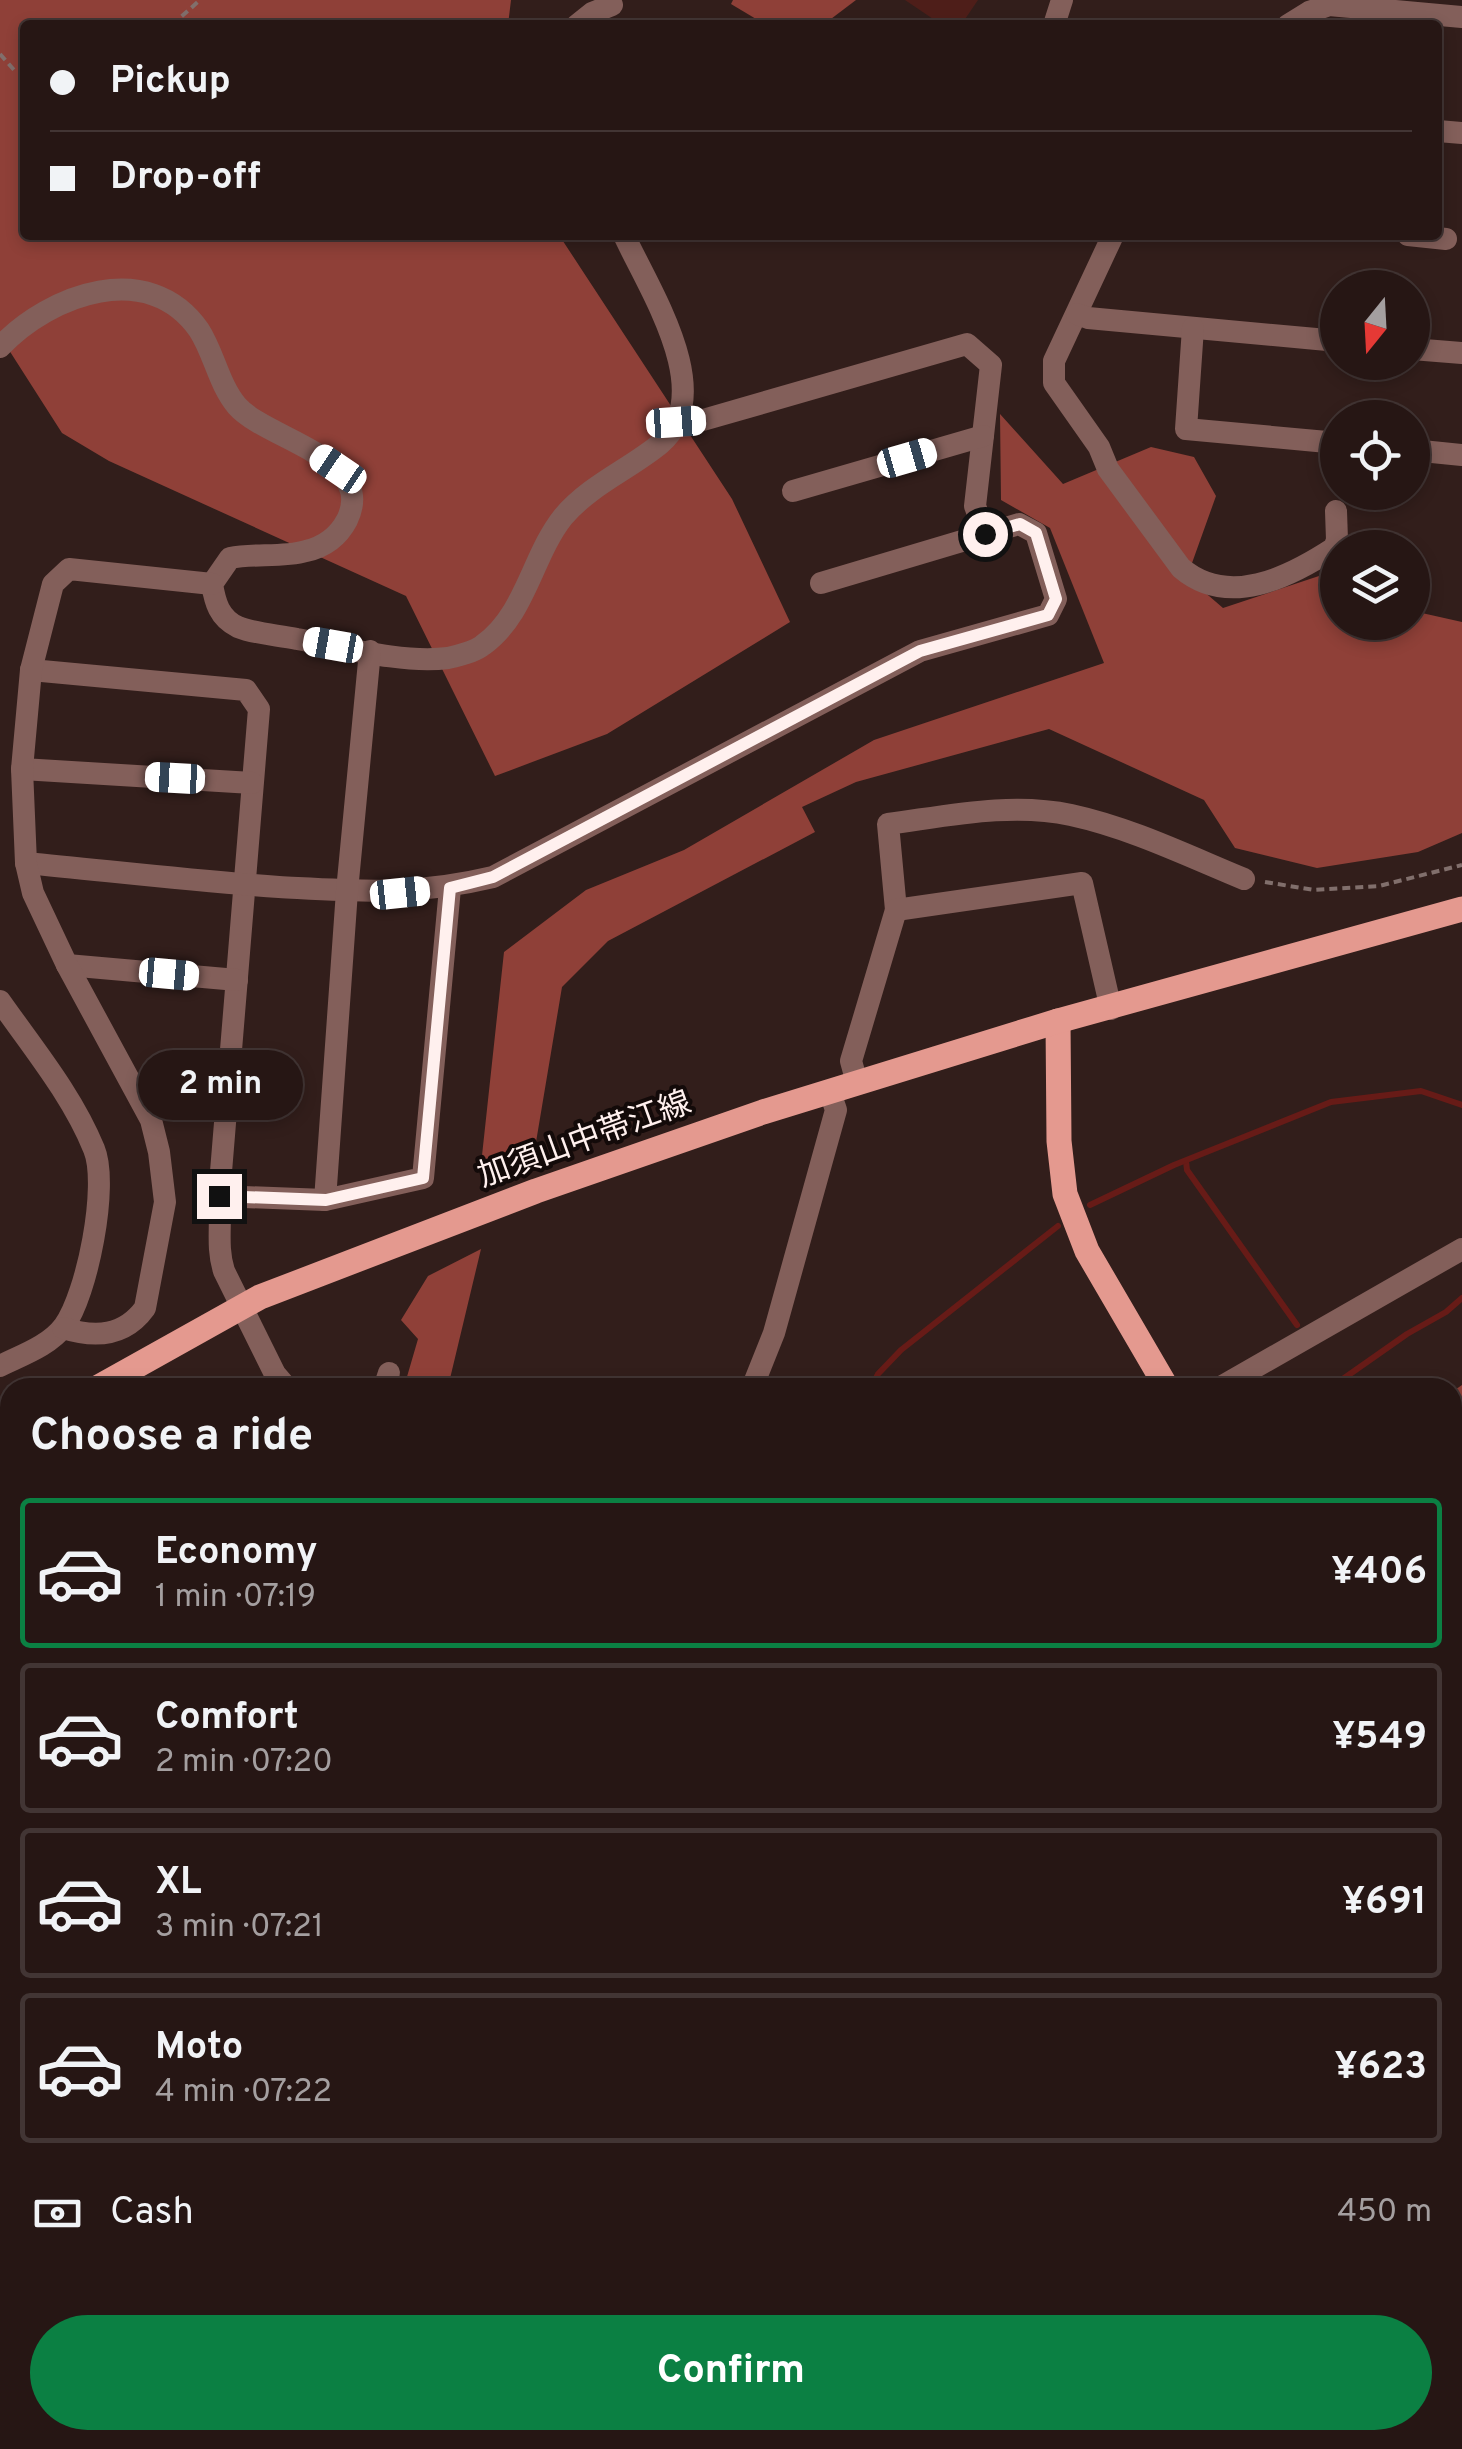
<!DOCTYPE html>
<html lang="en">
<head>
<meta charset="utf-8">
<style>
  :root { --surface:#261614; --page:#2e1f1d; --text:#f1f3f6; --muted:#a49fa0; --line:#423534; --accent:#0b8043 }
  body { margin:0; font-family:Overpass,"Noto Sans JP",sans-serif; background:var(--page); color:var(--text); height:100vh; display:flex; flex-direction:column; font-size:38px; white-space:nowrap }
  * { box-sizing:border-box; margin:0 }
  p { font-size:32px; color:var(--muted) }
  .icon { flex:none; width:55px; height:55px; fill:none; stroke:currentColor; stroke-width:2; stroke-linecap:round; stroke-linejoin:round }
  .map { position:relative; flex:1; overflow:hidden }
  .side { position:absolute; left:0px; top:1378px; width:1462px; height:1072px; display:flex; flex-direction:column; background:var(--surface); border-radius:30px 30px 0 0; box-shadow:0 5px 15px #0003,0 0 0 2px var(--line) }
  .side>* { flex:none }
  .hud { position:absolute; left:20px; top:20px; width:1422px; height:220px; border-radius:10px; box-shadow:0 5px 15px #0003,0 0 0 2px var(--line); display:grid; align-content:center; height:220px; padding:0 30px; background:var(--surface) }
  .needle { width:65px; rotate:198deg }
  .controls { position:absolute; left:1320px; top:270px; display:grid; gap:20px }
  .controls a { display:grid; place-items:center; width:110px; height:110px; border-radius:50%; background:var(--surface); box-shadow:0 5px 15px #0003,0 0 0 2px var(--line); font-size:50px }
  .end { position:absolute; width:45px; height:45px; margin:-22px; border:12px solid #fff0ee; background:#111; box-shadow:0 0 0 5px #111 }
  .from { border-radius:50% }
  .bubble { position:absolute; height:70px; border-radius:35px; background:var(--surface); box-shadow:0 5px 15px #0003,0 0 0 2px var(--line); font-size:32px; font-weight:700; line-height:70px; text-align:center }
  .car { position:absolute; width:30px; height:60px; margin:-30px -15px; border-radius:12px; box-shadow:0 0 8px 2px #0007; background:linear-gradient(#fff 24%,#345 0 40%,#fff 0 76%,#345 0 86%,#fff 0) }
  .hud b { display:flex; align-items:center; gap:35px; height:95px; font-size:38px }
  .hud b+b { border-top:2px solid var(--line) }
  .hud i { width:25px; height:25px; background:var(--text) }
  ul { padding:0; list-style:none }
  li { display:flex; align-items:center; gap:30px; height:150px; margin:0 20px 15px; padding:0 10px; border:5px solid var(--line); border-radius:10px }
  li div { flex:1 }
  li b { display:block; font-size:38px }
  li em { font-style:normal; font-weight:700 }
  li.selected { border-color:var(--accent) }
  li>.icon { width:90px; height:90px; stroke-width:1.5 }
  h2 { padding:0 30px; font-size:45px; line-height:120px }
  .pay { display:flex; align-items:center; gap:25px; height:110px; padding:0 30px; font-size:38px }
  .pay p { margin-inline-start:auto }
  .button { display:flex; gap:20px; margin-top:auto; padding:20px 30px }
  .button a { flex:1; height:115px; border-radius:60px; background:var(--accent); color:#fff; font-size:40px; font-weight:700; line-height:115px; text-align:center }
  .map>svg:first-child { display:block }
  .green { fill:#4e1e19 }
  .forest { fill:#8f4038 }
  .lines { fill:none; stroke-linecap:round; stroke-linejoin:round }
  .stream { stroke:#671b17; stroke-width:6 }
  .path { stroke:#816f6c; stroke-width:4; stroke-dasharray:8 5; stroke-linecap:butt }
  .minor { stroke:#835f5a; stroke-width:22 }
  .major { stroke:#e4998f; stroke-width:25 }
  .route { stroke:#fff0ee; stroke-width:12 }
  .labels { text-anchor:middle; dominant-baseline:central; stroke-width:8; stroke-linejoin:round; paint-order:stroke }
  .street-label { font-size:32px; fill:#fff0ee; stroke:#130a09 }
</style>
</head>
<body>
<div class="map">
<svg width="1462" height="2449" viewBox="0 0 1462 2449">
  <rect width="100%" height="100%" fill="#321e1b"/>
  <!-- green -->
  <polygon class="green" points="905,0 978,0 961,25 942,25"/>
  <!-- forest -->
  <g class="forest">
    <polygon points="0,0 511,0 508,25 25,25 25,235 559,235 732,499 790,622 607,734 495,776 406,596 109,461 62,433 0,336"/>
    <polygon points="733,0 856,0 823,25 766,25 731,4"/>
    <polygon points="1000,414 1063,484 1151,447 1194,457 1216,496 1187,577 1223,608 1337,570 1338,622 1412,622 1413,611 1462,622 1462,833 1418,852 1317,868 1235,848 1204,800 1049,729 856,782 802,807 815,832 608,941 562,987 532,1166 480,1174 504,952 586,890 684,850 874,740 1104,663 1050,528 1001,500"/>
    <polygon points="481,1249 448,1387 404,1387 418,1339 401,1320 428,1276"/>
    <polygon points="1462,1385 1462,1832 1453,1845 1452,1392"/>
    <polygon points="1453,2161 1462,2164 1462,2256 1453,2253"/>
    <polygon points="891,2440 1260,2440 1260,2449 895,2449"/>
  </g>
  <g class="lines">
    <!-- stream -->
    <g class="stream">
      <polyline points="1186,1161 1187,1170 1297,1325"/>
      <polyline points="1090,1205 1174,1165 1331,1102 1421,1091 1462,1105"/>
      <polyline points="871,1388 878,1374 901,1350 1058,1226"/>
      <polyline points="1330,1388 1407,1334 1446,1312 1462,1298"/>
      <polyline points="2,1936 10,1953"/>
      <polyline points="502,2440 503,2449"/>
    </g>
    <!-- path -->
    <g class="path">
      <polyline points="172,25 200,0"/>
      <polyline points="0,54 14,70 25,71"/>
      <polyline points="1265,882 1314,890 1379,886 1462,865"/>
    </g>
    <!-- minor -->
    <g class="minor">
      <polyline points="577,25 592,13 612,5"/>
      <polyline points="1054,25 1062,0"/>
      <polyline points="1288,25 1309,12 1329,5 1462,17"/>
      <polyline points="1438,131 1462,133"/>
      <path d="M1113,235L1054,361V383L1099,447L1108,469L1181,568C1228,608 1288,578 1334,548L1337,540L1336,511"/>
      <polyline points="1408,235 1446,239"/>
      <polyline points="1077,314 1088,318 1338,341"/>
      <polyline points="1193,328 1186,429 1338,443"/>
      <path d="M0,347C50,294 149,258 199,330C214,353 219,385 237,406C267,440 377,458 347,520C338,537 324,547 306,551C282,558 255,553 230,558L212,584C215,602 219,618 238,627C255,634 278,635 297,639C342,647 403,664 448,658C458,656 476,651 483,645C526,614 532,556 563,517C590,485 628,470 660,444C719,394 648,288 624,235"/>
      <polyline points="1412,349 1462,353"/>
      <polyline points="676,421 703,420 967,344 991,365 975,506 985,533"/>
      <polyline points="1412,450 1462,455"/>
      <polyline points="793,491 983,436"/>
      <polyline points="31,670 246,690 259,709 219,1196 325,1200 423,1178 450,888"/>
      <polyline points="22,769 252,783"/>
      <path d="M26,863C110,871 194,881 279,887C358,891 414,896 493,877L920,651L1048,615L1056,599L1036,533L1019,524L821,583"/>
      <path d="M896,910L888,824C948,816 1011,802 1071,815C1131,828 1188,856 1244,879"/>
      <polyline points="67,965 237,980"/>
      <path d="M0,1001C33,1048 72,1095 94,1149C109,1185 87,1295 64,1326C49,1346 22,1355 0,1366"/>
      <polyline points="153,1070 229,1078"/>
      <polyline points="857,1083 851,1061 896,910 1082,883 1111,1009"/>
      <path d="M219,1196C222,1222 216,1247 224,1271L275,1374L287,1388"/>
      <polyline points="325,1200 347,891 370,651"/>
      <path d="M63,1328C95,1338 124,1337 145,1308L165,1202L159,1152L151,1120L67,965L33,893L26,863L22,769L31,670L53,584L69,569L212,584"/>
      <polyline points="384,1388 389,1373"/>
      <polyline points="752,1388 774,1333 836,1110 830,1092"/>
      <polyline points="1219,1388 1462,1249"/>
      <polyline points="0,1514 10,1506"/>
      <polyline points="1452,1600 1462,1592"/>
      <polyline points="1452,1864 1462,1854"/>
      <polyline points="0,1911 10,1933"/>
      <polyline points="1452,1958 1462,1960"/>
      <polyline points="1452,2055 1462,2058"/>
      <polyline points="0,2153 10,2154"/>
      <polyline points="1452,2154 1462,2157"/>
      <polyline points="1452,2180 1462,2184"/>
      <polyline points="1452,2334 1462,2336"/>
      <polyline points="0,2346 10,2351"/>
      <polyline points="1452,2430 1462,2432"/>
      <polyline points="244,2440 248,2449"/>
      <polyline points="753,2440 754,2449"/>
      <polyline points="973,2440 990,2449"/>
      <polyline points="628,2449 631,2440"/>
      <polyline points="842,2449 872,2443"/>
    </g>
    <!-- major -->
    <g class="major">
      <polyline points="1058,1021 1059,1141 1065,1194 1087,1251 1167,1388"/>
      <polyline points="97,1388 260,1297 536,1191 763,1112 1058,1021 1462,909"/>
      <polyline points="0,1441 10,1436"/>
      <polyline points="0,1790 10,1789"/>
    </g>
  </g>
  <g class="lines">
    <!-- route -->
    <polyline class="route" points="219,1196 326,1200 423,1178 450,888 493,877 920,651 1048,615 1056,599 1036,533 1020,524 985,534"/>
  </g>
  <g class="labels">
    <!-- street labels -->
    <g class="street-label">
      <text transform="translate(585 1141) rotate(-20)">加須山中帯江線</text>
    </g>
  </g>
</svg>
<div class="controls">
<a><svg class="needle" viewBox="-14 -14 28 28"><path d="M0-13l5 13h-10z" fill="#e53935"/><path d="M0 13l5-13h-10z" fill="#a49fa0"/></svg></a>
<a><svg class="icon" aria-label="locate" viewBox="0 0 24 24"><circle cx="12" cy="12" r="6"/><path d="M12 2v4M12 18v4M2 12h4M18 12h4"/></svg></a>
<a><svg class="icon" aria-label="layers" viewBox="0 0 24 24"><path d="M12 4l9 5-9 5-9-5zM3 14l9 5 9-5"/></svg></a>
</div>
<i class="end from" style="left:985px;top:534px"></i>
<i class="end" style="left:219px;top:1196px"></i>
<div class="bubble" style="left:138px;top:1050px;width:165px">2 min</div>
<i class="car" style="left:676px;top:422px;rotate:86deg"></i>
<i class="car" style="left:907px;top:458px;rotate:74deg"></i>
<i class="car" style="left:338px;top:469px;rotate:304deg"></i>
<i class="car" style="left:333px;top:645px;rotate:280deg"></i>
<i class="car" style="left:175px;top:778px;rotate:273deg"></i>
<i class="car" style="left:400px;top:893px;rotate:84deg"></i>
<i class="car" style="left:169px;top:974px;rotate:95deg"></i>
<div class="hud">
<b><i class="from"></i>Pickup</b>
<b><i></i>Drop-off</b>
</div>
<section class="side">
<h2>Choose a ride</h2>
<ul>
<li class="selected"><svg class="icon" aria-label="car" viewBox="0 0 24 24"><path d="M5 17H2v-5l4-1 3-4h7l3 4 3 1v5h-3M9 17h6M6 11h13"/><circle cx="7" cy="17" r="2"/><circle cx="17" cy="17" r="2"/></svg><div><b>Economy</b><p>1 min · 07:19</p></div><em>¥406</em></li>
<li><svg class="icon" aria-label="car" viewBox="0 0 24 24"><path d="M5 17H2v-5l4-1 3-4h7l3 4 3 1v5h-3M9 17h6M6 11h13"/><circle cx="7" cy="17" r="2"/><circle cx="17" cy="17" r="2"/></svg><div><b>Comfort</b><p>2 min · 07:20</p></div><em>¥549</em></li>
<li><svg class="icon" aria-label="car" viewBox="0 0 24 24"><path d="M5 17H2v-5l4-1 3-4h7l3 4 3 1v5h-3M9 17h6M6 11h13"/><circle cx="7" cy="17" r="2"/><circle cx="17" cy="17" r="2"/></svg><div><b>XL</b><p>3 min · 07:21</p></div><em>¥691</em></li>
<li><svg class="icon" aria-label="car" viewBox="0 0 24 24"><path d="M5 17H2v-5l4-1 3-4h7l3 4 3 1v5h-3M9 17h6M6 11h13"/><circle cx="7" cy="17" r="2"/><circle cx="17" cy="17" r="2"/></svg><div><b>Moto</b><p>4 min · 07:22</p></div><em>¥623</em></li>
</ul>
<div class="pay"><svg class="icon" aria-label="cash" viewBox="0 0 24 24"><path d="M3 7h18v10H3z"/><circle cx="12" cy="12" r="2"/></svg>Cash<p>450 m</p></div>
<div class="button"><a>Confirm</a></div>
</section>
</div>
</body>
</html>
